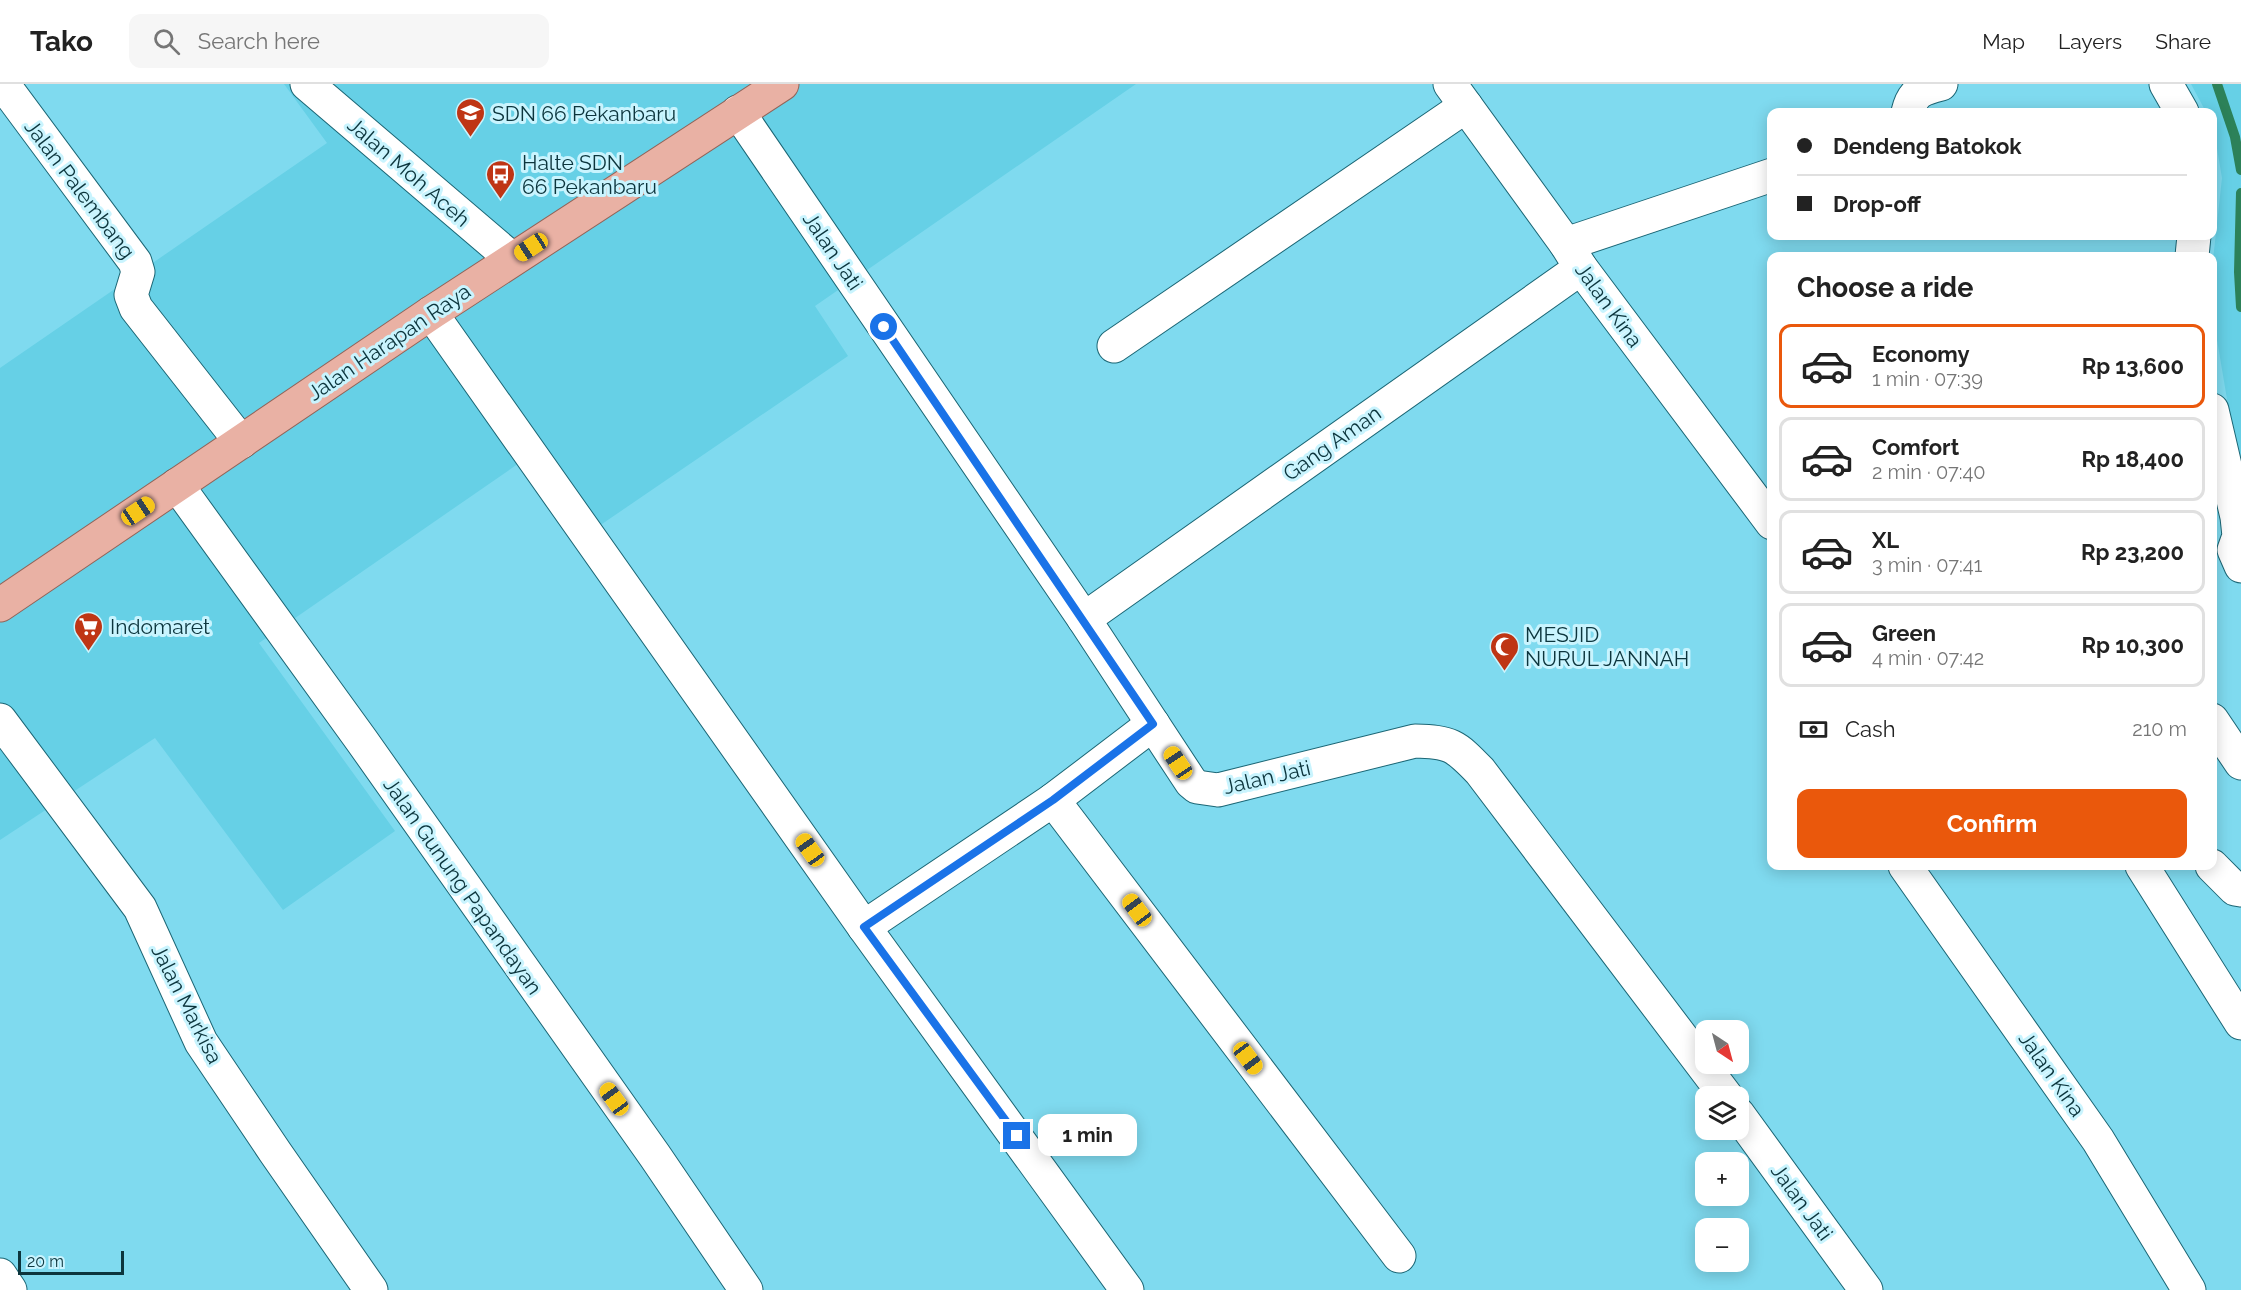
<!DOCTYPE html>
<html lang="en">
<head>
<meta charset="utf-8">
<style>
  :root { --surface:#fff; --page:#f6f6f6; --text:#222; --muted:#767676; --line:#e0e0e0; --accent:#ea580c }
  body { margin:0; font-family:Raleway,sans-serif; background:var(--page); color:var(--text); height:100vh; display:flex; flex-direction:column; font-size:22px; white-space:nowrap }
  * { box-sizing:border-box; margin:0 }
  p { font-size:20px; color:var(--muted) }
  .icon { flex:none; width:33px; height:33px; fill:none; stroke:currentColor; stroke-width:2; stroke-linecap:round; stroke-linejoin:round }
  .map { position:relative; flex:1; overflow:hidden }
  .details { position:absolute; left:1767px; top:168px; width:450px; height:618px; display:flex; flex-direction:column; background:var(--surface); border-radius:12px; box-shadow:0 3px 15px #0003 }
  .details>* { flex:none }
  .banner { position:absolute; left:1767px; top:24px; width:450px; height:132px; border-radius:12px; box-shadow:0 3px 15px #0003; display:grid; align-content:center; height:132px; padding:0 30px; background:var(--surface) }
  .needle { width:39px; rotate:144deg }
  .controls { position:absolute; left:1695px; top:936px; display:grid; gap:12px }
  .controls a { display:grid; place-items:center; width:54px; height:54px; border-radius:12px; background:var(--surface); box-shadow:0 3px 15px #0003; font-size:30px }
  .scale { position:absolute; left:18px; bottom:15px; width:106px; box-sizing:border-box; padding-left:6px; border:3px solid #0c353d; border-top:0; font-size:16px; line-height:21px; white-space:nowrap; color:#0c353d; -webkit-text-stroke:4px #c9f4fe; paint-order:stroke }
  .end { position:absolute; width:27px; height:27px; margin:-14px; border:8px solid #1a73e8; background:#fff; box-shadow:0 0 0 3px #fff }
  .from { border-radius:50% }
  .bubble { position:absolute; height:42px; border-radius:12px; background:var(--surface); box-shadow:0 3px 15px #0003; font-size:20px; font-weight:700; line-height:42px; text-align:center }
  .car { position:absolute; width:18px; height:36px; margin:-18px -9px; border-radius:8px; box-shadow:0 0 4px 2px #0007; background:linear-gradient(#f5c518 24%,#345 0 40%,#f5c518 0 76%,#345 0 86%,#f5c518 0) }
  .banner b { display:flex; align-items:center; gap:21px; height:57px; font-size:22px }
  .banner b+b { border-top:2px solid var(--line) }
  .banner i { width:15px; height:15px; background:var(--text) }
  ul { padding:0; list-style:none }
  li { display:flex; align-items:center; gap:18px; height:84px; margin:0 12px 9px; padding:0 18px; border:3px solid var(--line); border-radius:12px }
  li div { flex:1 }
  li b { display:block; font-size:22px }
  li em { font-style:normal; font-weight:700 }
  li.active { border-color:var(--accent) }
  li>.icon { width:54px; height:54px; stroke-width:1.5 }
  h2 { padding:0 30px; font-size:27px; line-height:72px }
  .pay { display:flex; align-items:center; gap:15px; height:66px; padding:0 30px; font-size:22px }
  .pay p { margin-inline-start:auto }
  .primary-button { display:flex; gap:12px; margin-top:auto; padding:12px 30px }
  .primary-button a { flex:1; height:69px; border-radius:12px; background:var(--accent); color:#fff; font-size:24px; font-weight:700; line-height:69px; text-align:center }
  header { display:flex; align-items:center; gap:36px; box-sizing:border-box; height:84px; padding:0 30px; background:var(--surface); border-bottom:2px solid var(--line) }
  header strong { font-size:28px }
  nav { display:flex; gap:33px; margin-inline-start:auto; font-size:21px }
  .search { width:420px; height:54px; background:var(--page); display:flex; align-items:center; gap:15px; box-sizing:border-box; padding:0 21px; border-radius:12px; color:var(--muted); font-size:22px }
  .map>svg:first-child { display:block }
  .built { fill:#66d0e6 }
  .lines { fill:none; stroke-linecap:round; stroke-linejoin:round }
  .stream { stroke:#2c8159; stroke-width:10 }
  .minor-casing { stroke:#1b6675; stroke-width:35 }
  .major-casing { stroke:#926459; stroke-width:35 }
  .minor { stroke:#fff; stroke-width:33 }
  .major { stroke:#e9b1a4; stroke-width:33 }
  .route { stroke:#1a73e8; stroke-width:8 }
  .labels { text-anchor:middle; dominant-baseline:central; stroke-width:6; stroke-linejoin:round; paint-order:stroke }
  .poi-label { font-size:21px; fill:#0c353d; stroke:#c9f4fe; text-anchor:start }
  .street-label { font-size:21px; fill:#0c353d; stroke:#c9f4fe }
</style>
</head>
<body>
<header>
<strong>Tako</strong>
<div class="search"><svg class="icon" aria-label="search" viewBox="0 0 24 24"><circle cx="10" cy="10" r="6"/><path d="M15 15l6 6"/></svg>Search here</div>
<nav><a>Map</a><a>Layers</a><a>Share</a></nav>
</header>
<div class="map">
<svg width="2241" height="1206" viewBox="0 0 2241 1206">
  <rect width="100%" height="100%" fill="#7fdaef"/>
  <!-- built -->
  <g class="built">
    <polygon points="284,0 1136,0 815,222 848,272 580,455 525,375 259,559 395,747 283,826 155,654 0,756 0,284 327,59"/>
    <polygon points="2191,0 2241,0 2241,398 2213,232 2213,176 2222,94 2213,41 2212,28 2206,28"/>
  </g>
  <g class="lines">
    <!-- stream -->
    <g class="stream">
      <polyline points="2217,0 2235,53 2241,86"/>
      <polyline points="2241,109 2239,188 2241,223"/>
    </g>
    <defs>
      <g id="minor">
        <polyline points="3,0 135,178 138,188 131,211 136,224 241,358"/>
        <polyline points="307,0 512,175"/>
        <polyline points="1450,0 1566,160 1581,184 1772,439"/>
        <polyline points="2166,0 2182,28"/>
        <path d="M738,28L1084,535L1191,698L1197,703L1218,706L1415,657C1451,658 1455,661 1480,687L1726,1012"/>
        <path d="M1908,28C1913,7 1922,5 1941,0"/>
        <polyline points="1566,160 1772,91"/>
        <polyline points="2192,172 2194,152"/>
        <polyline points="431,229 864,843 1127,1206"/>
        <polyline points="1114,262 1466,22"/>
        <polyline points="2212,326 2237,433 2239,452 2234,466 2241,482"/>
        <polyline points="177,401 362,657 655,1072 746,1206"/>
        <polyline points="1084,535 1581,184"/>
        <polyline points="0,636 140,824 201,958 275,1068 371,1206"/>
        <polyline points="2212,636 2241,679"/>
        <polyline points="1053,716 1399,1172"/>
        <polyline points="1905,782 2098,1056 2189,1206"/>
        <polyline points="2142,782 2241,939"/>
        <polyline points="2212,782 2235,805 2241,806"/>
        <polyline points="864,843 1053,716 1153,640"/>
        <polyline points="1738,1030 1866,1206"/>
        <polyline points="0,1191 10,1206"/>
      </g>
      <polyline id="major" points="0,521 431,229 782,0"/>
    </defs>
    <!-- minor casing -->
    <use href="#minor" class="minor-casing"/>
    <!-- major casing -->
    <use href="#major" class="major-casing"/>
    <!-- minor -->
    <use href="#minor" class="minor"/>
    <!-- major -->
    <use href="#major" class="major"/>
  </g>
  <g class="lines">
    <!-- route -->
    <polyline class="route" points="884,243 1153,640 1053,716 864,843 1017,1052"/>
  </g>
  <!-- icons -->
  <defs>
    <symbol id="school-pin" viewBox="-11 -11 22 30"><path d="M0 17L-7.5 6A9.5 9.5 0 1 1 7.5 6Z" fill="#bf3514" stroke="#c9f4fe"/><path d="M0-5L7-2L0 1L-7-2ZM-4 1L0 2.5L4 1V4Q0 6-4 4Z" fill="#fff"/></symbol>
    <symbol id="bus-pin" viewBox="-11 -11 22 30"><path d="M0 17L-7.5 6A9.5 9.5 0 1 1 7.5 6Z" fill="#bf3514" stroke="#c9f4fe"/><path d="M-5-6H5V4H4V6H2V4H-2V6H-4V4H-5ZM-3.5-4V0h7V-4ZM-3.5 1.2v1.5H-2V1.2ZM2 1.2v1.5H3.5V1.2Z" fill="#fff"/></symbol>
    <symbol id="supermarket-pin" viewBox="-11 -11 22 30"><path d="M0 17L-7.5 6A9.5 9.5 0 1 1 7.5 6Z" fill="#bf3514" stroke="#c9f4fe"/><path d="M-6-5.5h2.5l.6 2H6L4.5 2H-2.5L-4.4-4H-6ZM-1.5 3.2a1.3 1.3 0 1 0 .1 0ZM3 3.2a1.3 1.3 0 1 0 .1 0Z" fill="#fff"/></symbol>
    <symbol id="mosque-pin" viewBox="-11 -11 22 30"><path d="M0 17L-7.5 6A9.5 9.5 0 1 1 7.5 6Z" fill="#bf3514" stroke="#c9f4fe"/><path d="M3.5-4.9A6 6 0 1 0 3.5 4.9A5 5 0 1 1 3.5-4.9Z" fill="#fff"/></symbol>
  </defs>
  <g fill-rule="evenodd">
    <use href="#school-pin" x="454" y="12" width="33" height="45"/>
    <use href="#bus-pin" x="484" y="74" width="33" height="45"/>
    <use href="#supermarket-pin" x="72" y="526" width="33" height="45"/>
    <use href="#mosque-pin" x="1488" y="546" width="33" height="45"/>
  </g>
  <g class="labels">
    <!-- poi labels -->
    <g class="poi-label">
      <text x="492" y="29">SDN 66 Pekanbaru</text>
      <text x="522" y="78">Halte SDN<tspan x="522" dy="24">66 Pekanbaru</tspan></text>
      <text x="110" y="542">Indomaret</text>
      <text x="1525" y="550">MESJID<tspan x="1525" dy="24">NURUL JANNAH</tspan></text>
    </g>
    <!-- street labels -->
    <g class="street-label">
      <text transform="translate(409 88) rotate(41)">Jalan Moh Aceh</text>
      <text transform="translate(80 105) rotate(53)">Jalan Palembang</text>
      <text transform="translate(833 167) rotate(56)">Jalan Jati</text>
      <text transform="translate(1609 221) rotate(54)">Jalan Kina</text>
      <text transform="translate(389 258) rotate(-34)">Jalan Harapan Raya</text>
      <text transform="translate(1332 359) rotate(-35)">Gang Aman</text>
      <text transform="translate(1267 693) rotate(-13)">Jalan Jati</text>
      <text transform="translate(463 802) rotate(55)">Jalan Gunung Papandayan</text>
      <text transform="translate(187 920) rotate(63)">Jalan Markisa</text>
      <text transform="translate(2052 990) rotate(55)">Jalan Kina</text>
      <text transform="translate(1802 1118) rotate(54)">Jalan Jati</text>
    </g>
  </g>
</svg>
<div class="controls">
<a><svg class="needle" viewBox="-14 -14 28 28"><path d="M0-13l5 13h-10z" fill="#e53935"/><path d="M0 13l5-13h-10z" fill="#767676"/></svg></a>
<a><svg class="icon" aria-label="layers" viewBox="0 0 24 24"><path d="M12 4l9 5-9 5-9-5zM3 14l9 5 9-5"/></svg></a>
<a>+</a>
<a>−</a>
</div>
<div class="scale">20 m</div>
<i class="end from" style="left:884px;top:243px"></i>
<i class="end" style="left:1017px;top:1052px"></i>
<div class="bubble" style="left:1038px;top:1030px;width:99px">1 min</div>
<i class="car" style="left:531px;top:163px;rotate:237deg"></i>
<i class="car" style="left:138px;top:427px;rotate:56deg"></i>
<i class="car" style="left:1178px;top:679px;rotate:326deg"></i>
<i class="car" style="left:810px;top:766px;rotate:325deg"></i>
<i class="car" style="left:1137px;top:826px;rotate:323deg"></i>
<i class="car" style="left:1248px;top:974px;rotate:143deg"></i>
<i class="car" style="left:614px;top:1015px;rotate:324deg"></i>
<div class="banner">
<b><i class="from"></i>Dendeng Batokok</b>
<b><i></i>Drop-off</b>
</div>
<section class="details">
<h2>Choose a ride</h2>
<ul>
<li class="active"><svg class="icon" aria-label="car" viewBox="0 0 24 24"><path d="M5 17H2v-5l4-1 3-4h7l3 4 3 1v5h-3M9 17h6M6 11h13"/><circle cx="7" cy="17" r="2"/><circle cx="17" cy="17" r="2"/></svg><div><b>Economy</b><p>1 min · 07:39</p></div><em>Rp 13,600</em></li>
<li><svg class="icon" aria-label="car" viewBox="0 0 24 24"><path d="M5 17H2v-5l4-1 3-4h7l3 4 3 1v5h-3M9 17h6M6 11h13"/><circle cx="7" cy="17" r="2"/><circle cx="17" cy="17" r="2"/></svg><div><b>Comfort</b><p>2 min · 07:40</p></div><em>Rp 18,400</em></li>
<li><svg class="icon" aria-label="car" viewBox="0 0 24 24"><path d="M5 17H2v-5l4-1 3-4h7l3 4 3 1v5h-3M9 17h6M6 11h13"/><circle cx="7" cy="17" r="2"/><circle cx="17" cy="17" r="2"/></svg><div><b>XL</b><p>3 min · 07:41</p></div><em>Rp 23,200</em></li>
<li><svg class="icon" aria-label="car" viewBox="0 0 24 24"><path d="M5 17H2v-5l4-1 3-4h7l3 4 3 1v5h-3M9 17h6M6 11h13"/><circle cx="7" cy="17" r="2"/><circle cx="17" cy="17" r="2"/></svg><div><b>Green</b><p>4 min · 07:42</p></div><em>Rp 10,300</em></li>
</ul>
<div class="pay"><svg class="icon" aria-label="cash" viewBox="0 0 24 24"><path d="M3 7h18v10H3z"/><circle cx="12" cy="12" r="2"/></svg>Cash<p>210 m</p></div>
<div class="primary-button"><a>Confirm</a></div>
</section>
</div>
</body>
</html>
